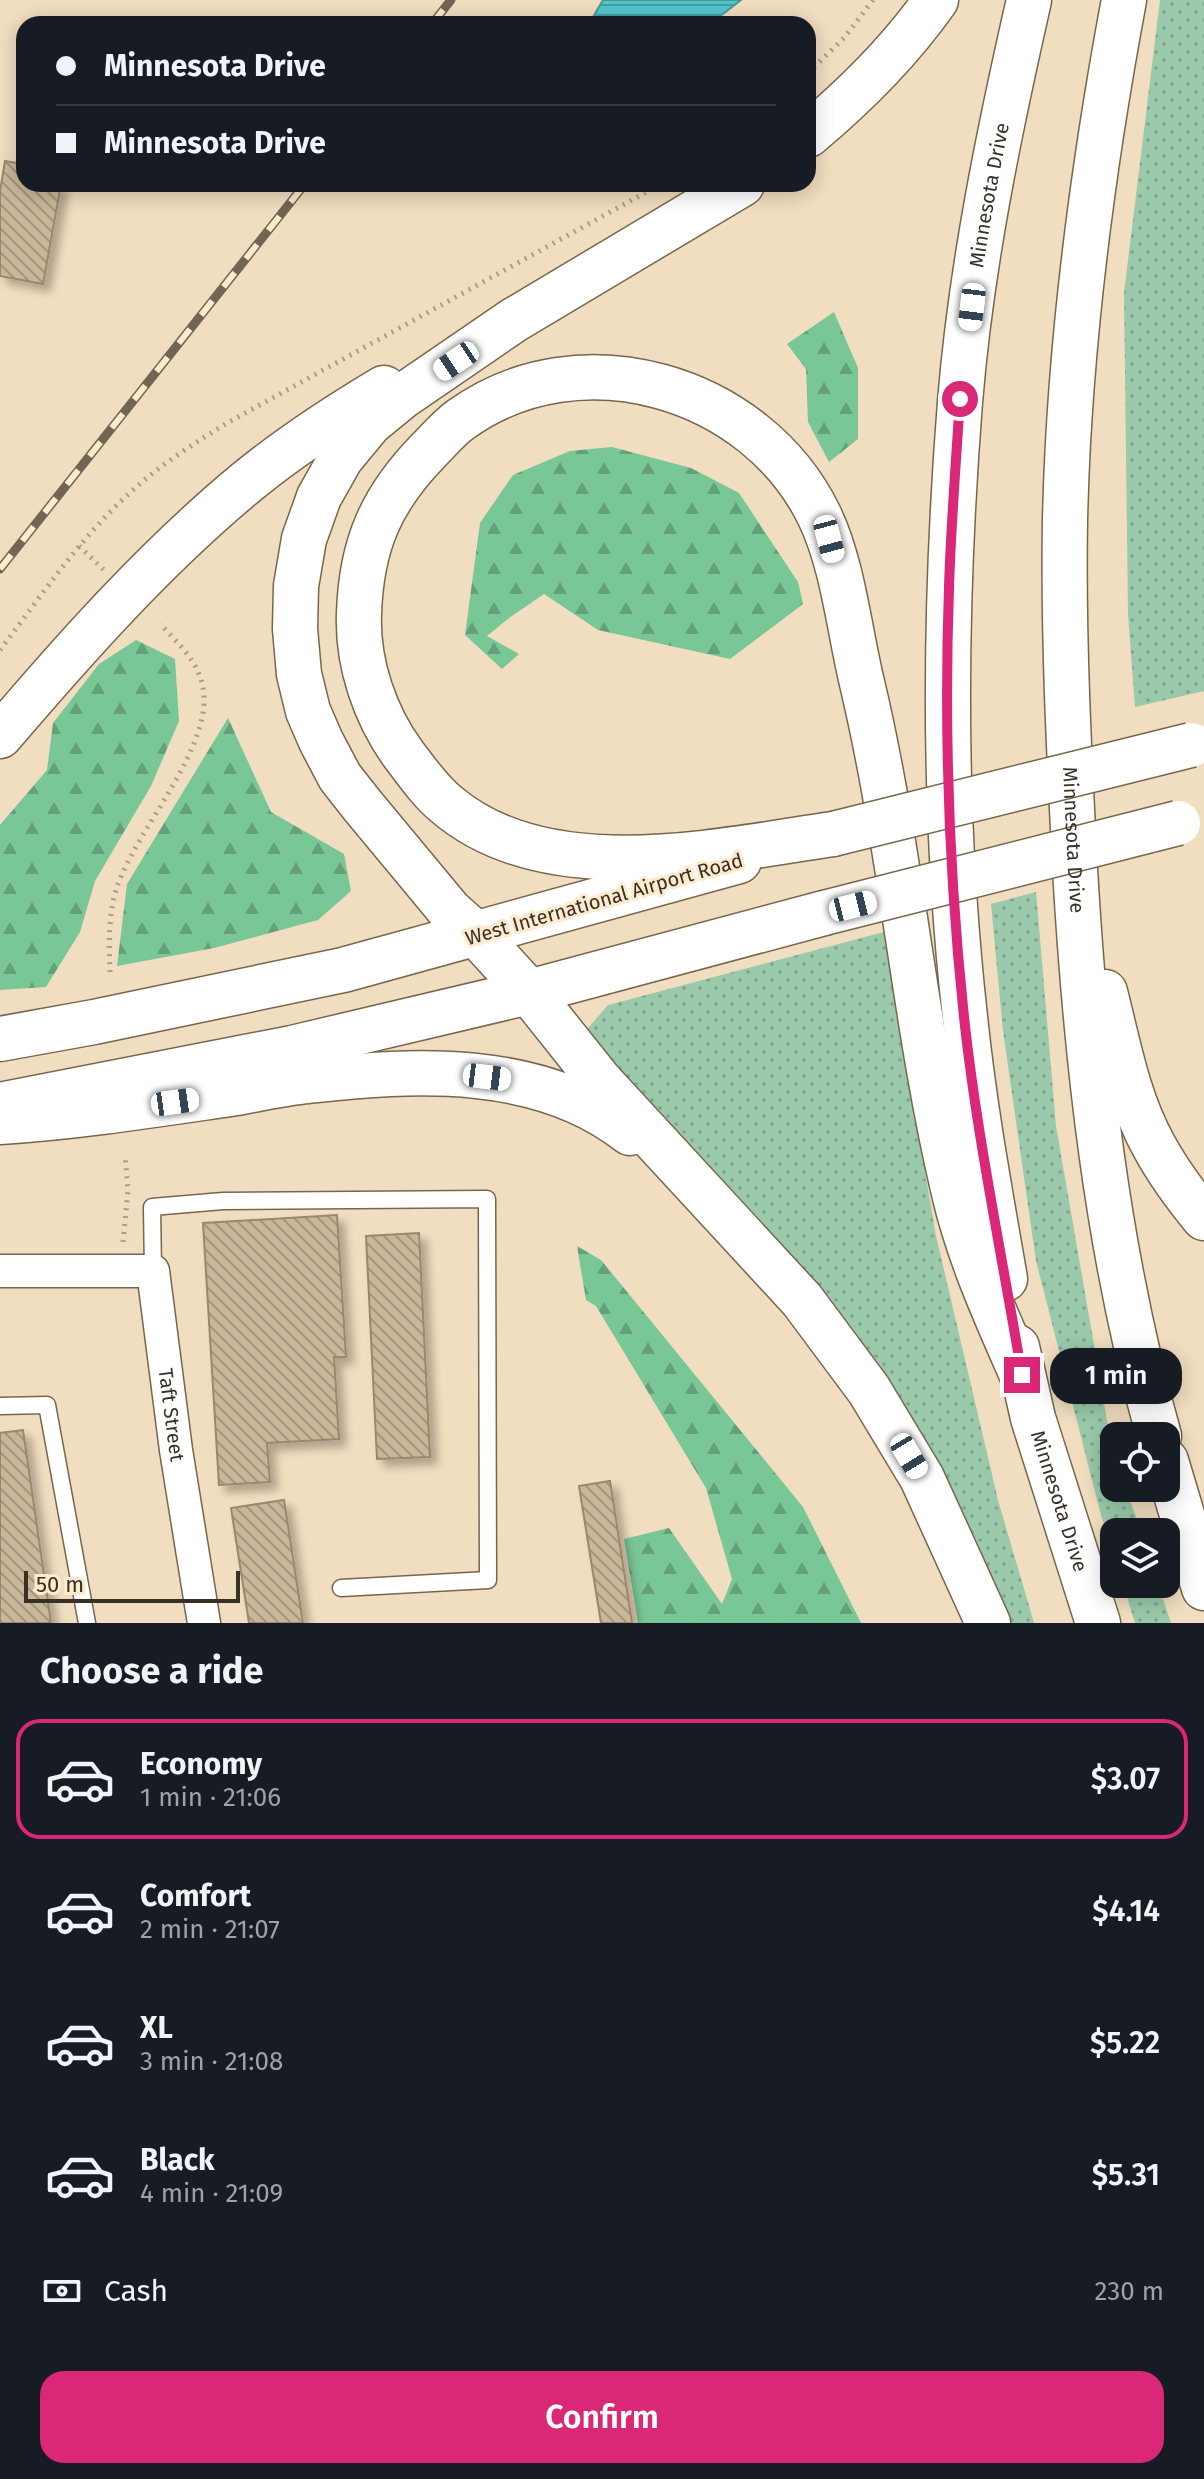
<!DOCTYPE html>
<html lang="en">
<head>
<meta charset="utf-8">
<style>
  :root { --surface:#171b24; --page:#20242c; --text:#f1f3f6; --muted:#9ea1a6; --line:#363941; --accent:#db2777 }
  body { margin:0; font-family:"Fira Sans",sans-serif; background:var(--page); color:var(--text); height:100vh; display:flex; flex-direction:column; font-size:30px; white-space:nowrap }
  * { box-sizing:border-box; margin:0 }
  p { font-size:26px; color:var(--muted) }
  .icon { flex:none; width:44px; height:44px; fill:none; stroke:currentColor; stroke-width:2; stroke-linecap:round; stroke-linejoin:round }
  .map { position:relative; height:1623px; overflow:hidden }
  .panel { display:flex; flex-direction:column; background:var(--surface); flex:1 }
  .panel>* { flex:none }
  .guide { position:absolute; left:16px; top:16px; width:800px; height:176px; border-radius:24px; box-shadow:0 4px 20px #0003; display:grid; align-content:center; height:176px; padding:0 40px; background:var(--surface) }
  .buttons { position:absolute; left:1100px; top:1422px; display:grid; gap:16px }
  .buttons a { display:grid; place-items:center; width:80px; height:80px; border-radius:16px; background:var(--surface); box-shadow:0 4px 20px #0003; font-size:40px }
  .scale { position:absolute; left:24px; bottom:20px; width:216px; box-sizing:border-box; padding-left:8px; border:4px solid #383025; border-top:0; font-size:22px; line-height:28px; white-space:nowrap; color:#383025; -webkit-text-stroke:6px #feeacc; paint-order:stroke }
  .end { position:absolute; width:36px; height:36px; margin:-18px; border:10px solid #db2777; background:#fff; box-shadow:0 0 0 4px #fff }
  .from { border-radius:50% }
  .bubble { position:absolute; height:56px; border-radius:24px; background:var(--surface); box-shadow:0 4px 20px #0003; font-size:26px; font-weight:600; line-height:56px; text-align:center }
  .car { position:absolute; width:24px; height:48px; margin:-24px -12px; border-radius:10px; box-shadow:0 0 6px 2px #0007; background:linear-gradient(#fff 24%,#345 0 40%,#fff 0 76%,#345 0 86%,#fff 0) }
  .guide b { display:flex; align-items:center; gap:28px; height:76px; font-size:30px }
  .guide b+b { border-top:2px solid var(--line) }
  .guide i { width:20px; height:20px; background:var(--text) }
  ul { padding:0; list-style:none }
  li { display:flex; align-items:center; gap:24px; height:120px; margin:0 16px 12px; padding:0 24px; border:4px solid transparent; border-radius:24px }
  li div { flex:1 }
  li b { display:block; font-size:30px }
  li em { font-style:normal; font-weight:600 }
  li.current { border-color:var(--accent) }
  li>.icon { width:72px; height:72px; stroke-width:1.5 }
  h2 { padding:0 40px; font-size:36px; line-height:96px }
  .pay { display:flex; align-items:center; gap:20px; height:88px; padding:0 40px; font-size:30px }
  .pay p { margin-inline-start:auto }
  .action { display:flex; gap:16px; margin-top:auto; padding:16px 40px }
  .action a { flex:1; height:92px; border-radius:24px; background:var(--accent); color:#fff; font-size:32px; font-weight:600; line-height:92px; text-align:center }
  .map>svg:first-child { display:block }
  .grass { fill:url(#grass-dots) }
  .forest { fill:url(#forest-firs) }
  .water { fill:url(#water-rules); stroke:#4b989b; stroke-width:2 }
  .building { fill:url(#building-back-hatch); stroke:#9a886d; stroke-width:2; filter:url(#shadow) }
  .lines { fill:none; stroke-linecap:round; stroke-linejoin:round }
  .lane-casing { stroke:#78664c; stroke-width:19 }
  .street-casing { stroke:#78664c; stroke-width:35 }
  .primary-casing { stroke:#78664c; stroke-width:47 }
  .highway-casing { stroke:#78664c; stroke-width:47 }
  .path { stroke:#ac9d86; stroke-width:5; stroke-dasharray:2 6; stroke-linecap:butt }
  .lane { stroke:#fff; stroke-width:16 }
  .street { stroke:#fff; stroke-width:32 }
  .primary { stroke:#fff; stroke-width:44 }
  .highway { stroke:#fff; stroke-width:44 }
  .rail-casing { stroke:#716554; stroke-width:9 }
  .rail { stroke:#feeacc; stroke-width:6; stroke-dasharray:18; stroke-linecap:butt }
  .primary-bridge-casing { stroke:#78664c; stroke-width:47; stroke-linecap:butt }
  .primary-bridge { stroke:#fff; stroke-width:44 }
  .route { stroke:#db2777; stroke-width:10 }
  .labels { text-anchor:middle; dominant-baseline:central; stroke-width:6; stroke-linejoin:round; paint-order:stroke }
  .street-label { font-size:20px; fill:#383025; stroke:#feeacc }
</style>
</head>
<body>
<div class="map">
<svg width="1204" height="1623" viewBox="0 0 1204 1623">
  <defs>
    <pattern id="grass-dots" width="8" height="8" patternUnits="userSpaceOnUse" patternTransform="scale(2)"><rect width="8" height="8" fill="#9acaab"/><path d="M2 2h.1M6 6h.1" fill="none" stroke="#7fa48b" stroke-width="1.8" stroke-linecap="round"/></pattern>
    <pattern id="forest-firs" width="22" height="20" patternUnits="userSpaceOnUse" patternTransform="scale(2)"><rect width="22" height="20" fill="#79c697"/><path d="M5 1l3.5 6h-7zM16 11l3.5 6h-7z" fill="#64a17b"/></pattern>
    <pattern id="water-rules" width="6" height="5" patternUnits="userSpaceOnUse" patternTransform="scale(2)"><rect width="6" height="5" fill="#53c5cd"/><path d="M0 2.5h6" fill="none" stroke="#46a0a6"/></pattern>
    <pattern id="building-back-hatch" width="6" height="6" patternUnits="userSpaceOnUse" patternTransform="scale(2)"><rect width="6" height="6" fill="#cab79a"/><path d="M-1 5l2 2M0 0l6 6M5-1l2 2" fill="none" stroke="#a5957d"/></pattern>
    <filter id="shadow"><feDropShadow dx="7" dy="7" stdDeviation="4" flood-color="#0004"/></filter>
  </defs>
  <rect width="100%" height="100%" fill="#f1ddbf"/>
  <!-- grass -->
  <g class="grass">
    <polygon points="1160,0 1204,0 1204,691 1135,707 1128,614 1124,293"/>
    <polygon points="1036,892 1056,1126 1114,1460 1114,1488 1125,1488 1142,1532 1114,1532 1114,1555 1101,1515 1036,1261 1003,1031 991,904"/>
    <polygon points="884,932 936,1236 998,1500 1034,1623 1002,1623 950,1509 583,1034 608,1005"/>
    <polygon points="1123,1584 1158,1584 1171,1623 1135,1623"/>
  </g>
  <!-- forest -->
  <g class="forest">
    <polygon points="834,312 858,368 858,439 829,462 808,422 806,369 787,344"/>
    <polygon points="612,447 691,468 739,493 798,582 803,604 730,659 598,630 544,594 509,618 487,636 519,654 502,669 465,635 480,523 513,475 570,451"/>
    <polygon points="136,640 175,659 179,721 151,786 95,881 80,932 46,987 0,990 0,825 47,770 53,723 99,664"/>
    <polygon points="228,718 271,812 344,854 351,891 318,920 214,948 117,966 127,884"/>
    <polygon points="577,1246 601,1260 803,1507 861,1623 638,1623 624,1539 669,1528 722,1604 732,1579 706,1488 596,1306 586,1300"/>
  </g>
  <!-- water -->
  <polygon class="water" points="603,0 741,0 710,24 589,24"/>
  <!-- building -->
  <g class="building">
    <polygon points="5,161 24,164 24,184 61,184 43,284 0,276 0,191"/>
    <polygon points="337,1215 346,1357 334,1357 339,1439 267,1443 270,1482 219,1485 203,1223"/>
    <polygon points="419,1233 430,1457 377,1459 366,1236"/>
    <polygon points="23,1430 51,1623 0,1623 0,1433"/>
    <polygon points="610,1481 632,1623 601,1623 579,1486"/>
    <polygon points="284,1500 303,1623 249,1623 231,1508"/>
  </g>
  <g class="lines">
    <defs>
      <g id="lane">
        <polyline points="153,1271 152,1207 223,1201 487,1199 488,1580 341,1588"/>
        <polyline points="0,1406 47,1405 87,1623"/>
      </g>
      <g id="street">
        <path id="s1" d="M0,1271H153L176,1450L204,1623"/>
      </g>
      <g id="primary">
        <polyline points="0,1039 94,1022 343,970 739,861"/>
        <polyline points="0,1105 292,1048 529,992 824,913"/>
      </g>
      <g id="highway">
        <path id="s2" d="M1124,0C1092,171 1069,345 1065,520C1063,636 1069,752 1075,869C1086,1059 1107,1252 1159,1436"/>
        <path d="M808,135C856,95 900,51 936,0"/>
        <polyline points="742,184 514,320 403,396 370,423 341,458 319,497 304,539 296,586 295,629 299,674 308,711 321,741 340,777 362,805 450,911 477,935 529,992 600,1081 802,1300 869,1390 922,1478 988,1623"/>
        <path d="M0,736C76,647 157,556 248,481C291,446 337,416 384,388"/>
        <path d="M833,834C716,851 546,890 446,804C430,791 417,772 404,755C375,716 357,663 359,614C361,545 381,499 429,450C439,440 449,428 460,420C580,333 756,386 819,515C843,564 849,629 862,683C902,851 914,1025 954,1193C969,1257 996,1316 1022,1375"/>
        <path d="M1105,992C1118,1043 1128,1100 1154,1146C1168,1172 1185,1195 1204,1218"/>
        <path d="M0,1122C77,1117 154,1105 230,1094C256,1090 282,1083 308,1081C415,1069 540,1062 630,1133"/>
        <path id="s3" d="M1005,1279C990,1192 974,1105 965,1017C942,813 944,606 960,402C971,267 999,132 1029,0"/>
        <path id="s4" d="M1017,1347L1033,1418L1098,1623"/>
        <polyline points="1166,1461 1204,1588"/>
      </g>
    </defs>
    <!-- lane casing -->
    <use href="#lane" class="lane-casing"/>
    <!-- street casing -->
    <use href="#street" class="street-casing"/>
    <!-- primary casing -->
    <use href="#primary" class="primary-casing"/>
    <!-- highway casing -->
    <use href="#highway" class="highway-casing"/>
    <!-- path -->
    <g class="path">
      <polyline points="808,73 844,38 873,0"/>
      <polyline points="79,546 105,571"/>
      <path d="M0,650C42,595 81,536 133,490C161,464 195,443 227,423L661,184"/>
      <path d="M110,972C109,945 108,913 117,887C136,829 218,743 202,683C196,659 176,641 160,624"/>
      <polyline points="123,1242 128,1191 125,1155"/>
    </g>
    <!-- lane -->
    <use href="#lane" class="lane"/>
    <!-- street -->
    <use href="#street" class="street"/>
    <!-- primary -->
    <use href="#primary" class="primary"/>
    <!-- highway -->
    <use href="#highway" class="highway"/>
    <defs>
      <g id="rail">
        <polyline points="432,24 451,0"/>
        <polyline points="0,569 305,184"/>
      </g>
    </defs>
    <!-- rail casing -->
    <use href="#rail" class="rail-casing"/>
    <!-- rail -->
    <use href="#rail" class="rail"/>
    <defs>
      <g id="primary-bridge">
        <polyline points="833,834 1191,745"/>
        <polyline points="824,913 1178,823"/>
      </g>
    </defs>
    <!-- primary-bridge casing -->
    <use href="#primary-bridge" class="primary-bridge-casing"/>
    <!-- primary-bridge -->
    <use href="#primary-bridge" class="primary-bridge"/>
  </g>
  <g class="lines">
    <!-- route -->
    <path class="route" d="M960,399C956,462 951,524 949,587C944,729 949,875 964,1017C977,1137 1002,1256 1022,1375"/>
  </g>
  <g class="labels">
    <!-- street labels -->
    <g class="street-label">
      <text stroke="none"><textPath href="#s3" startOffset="1090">Minnesota Drive</textPath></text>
      <text stroke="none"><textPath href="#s2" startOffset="844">Minnesota Drive</textPath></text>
      <text transform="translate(604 899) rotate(-16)">West International Airport Road</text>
      <text stroke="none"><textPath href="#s1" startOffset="298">Taft Street</textPath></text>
      <text stroke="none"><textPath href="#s4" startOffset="160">Minnesota Drive</textPath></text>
    </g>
  </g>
</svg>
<div class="buttons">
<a><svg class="icon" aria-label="locate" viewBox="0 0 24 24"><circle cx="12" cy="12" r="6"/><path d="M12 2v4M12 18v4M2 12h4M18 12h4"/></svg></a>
<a><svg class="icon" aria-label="layers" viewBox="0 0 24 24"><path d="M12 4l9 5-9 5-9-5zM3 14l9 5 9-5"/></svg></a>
</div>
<div class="scale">50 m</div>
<i class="end from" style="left:960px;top:399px"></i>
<i class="end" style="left:1022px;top:1375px"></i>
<div class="bubble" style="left:1050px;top:1348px;width:132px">1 min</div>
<i class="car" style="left:972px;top:307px;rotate:187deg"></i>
<i class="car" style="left:456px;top:361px;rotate:236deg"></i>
<i class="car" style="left:829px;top:539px;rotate:165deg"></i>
<i class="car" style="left:853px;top:906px;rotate:76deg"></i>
<i class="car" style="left:487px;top:1077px;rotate:97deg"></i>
<i class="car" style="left:175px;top:1102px;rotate:82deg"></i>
<i class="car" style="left:909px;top:1456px;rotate:149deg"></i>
<div class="guide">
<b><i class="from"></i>Minnesota Drive</b>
<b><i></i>Minnesota Drive</b>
</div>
</div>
<section class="panel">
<h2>Choose a ride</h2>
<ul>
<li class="current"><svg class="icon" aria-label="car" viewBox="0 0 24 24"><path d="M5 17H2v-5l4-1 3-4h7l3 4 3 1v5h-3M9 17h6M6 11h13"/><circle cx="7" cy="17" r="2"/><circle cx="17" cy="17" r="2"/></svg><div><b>Economy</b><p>1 min · 21:06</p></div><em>$3.07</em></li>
<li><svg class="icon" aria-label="car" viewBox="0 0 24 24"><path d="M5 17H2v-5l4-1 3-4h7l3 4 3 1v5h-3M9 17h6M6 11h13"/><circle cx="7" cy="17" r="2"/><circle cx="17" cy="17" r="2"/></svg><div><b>Comfort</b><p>2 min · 21:07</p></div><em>$4.14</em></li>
<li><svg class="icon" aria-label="car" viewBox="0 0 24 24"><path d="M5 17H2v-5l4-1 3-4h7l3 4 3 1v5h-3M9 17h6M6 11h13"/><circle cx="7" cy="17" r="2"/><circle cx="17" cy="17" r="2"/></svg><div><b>XL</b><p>3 min · 21:08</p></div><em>$5.22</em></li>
<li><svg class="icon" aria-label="car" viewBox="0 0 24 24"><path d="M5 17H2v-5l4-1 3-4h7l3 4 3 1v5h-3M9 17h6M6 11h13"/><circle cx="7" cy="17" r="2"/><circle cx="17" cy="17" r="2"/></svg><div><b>Black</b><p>4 min · 21:09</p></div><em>$5.31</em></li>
</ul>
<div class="pay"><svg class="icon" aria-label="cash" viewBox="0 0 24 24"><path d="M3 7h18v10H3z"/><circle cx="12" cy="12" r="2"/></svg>Cash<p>230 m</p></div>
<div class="action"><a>Confirm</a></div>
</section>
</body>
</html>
